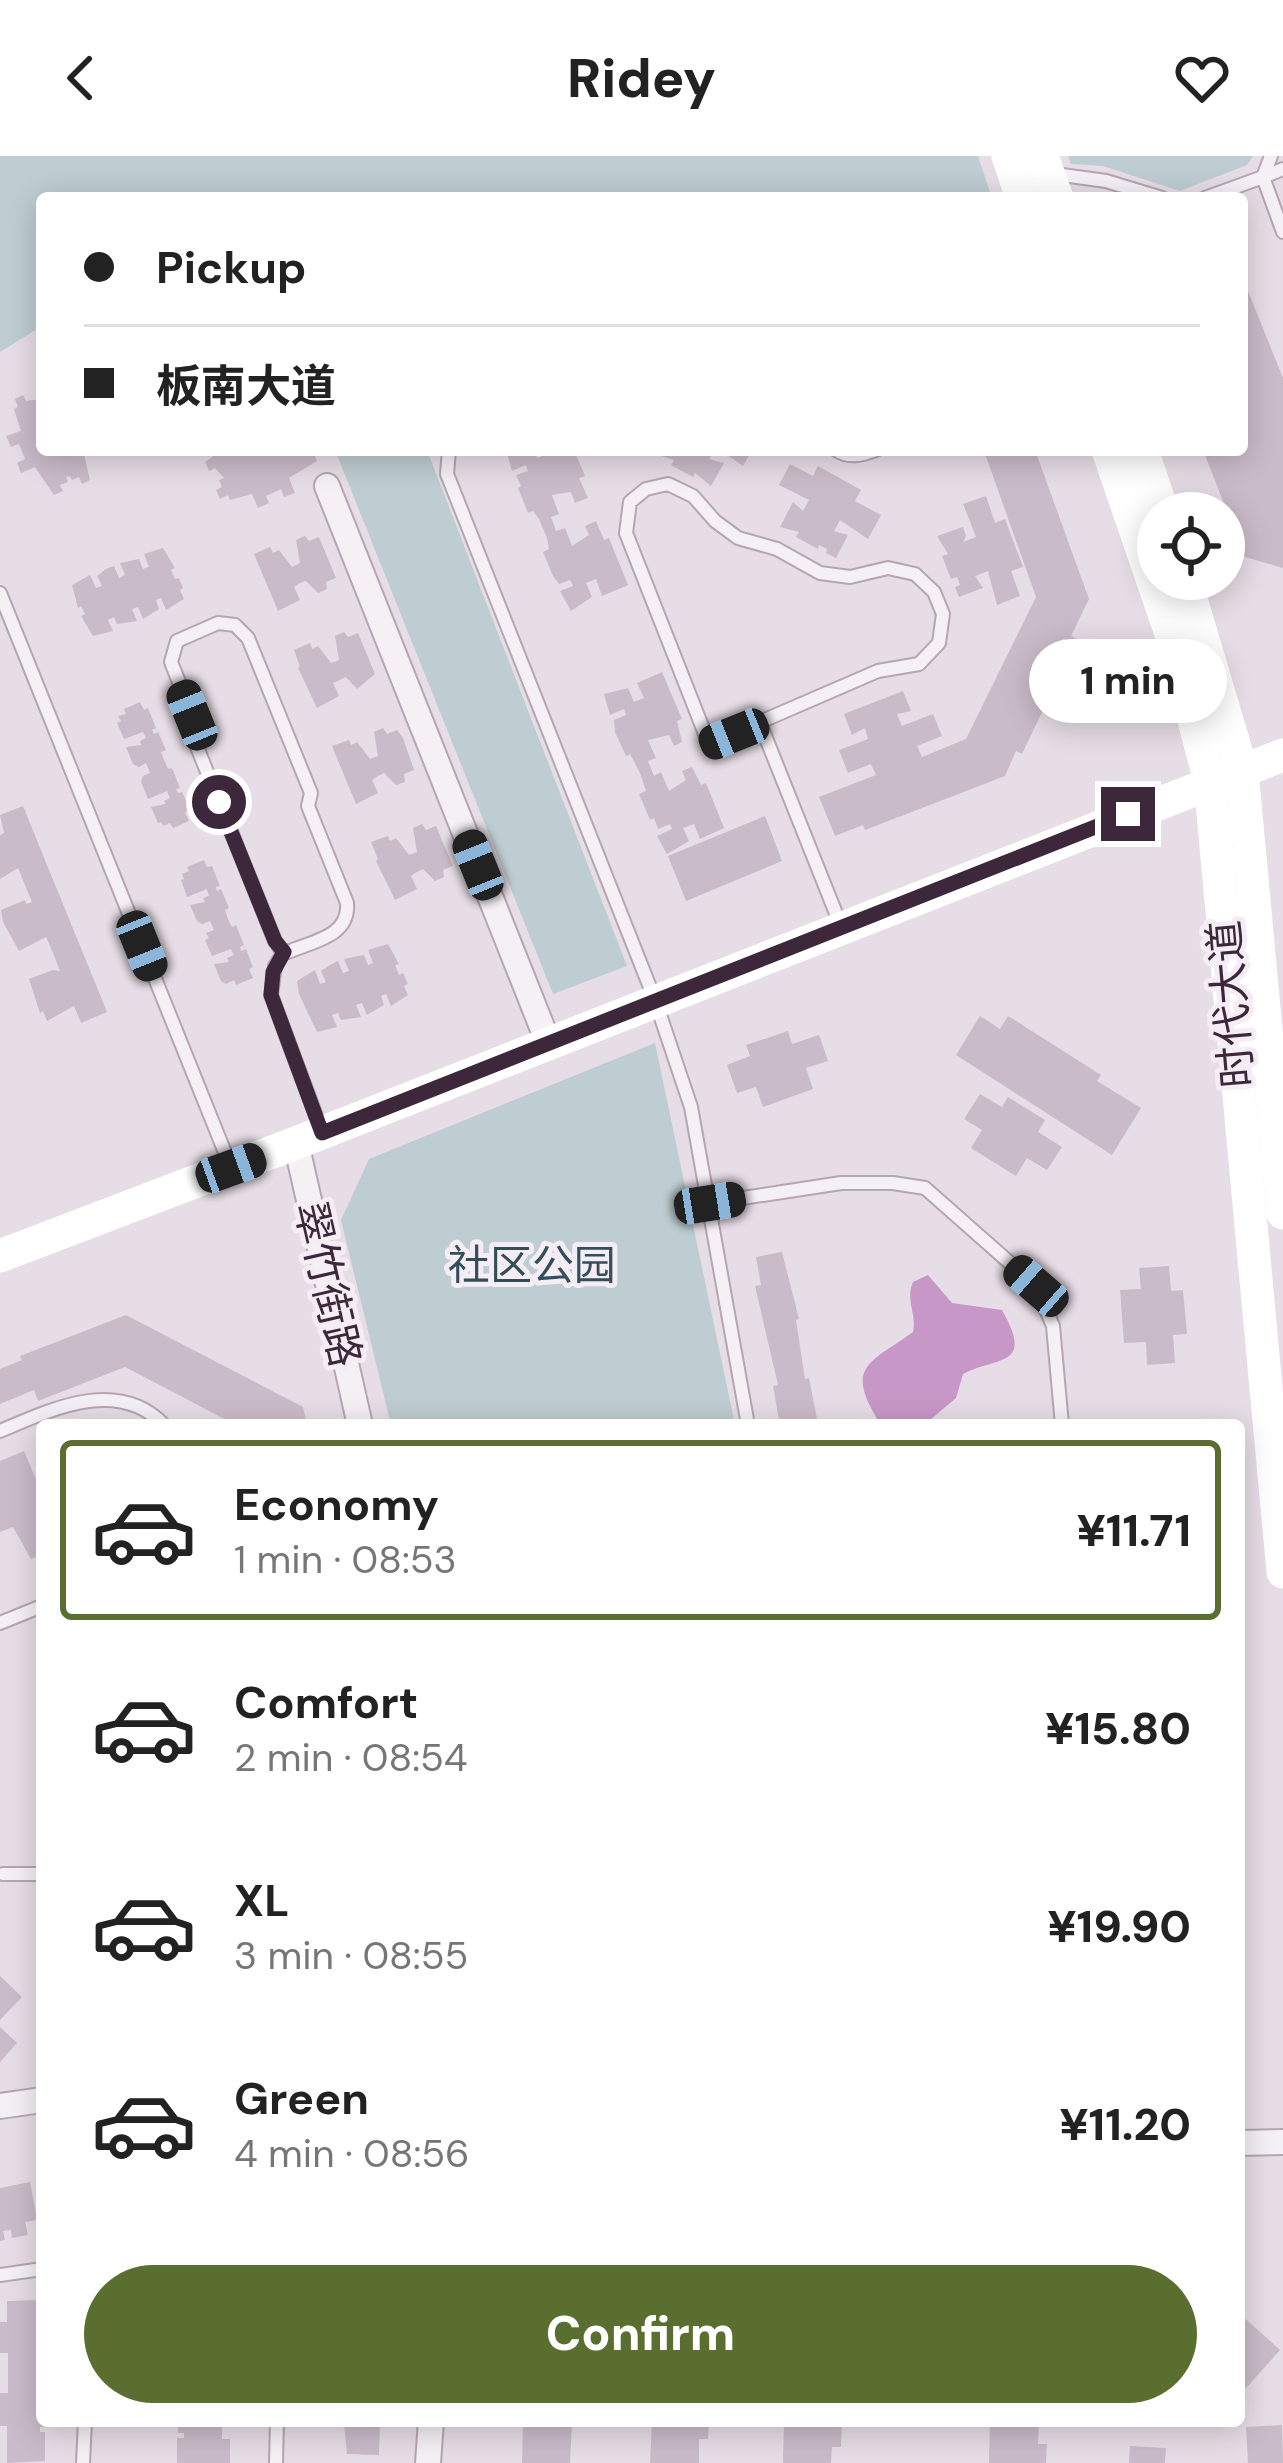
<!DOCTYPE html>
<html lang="en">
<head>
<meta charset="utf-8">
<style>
  :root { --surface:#fff; --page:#f2f2f2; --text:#222; --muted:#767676; --line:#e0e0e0; --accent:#5a6e30 }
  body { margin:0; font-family:"DM Sans","Noto Sans SC",sans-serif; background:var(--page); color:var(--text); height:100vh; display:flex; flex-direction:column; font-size:45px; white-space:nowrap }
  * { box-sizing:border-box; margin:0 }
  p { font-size:39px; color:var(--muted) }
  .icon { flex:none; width:66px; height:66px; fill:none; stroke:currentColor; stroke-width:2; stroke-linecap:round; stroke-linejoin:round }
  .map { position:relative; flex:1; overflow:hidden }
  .sheet { position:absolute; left:36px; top:1263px; width:1209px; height:1008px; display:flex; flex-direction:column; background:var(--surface); border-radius:12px; box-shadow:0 6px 30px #0003 }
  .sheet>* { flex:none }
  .banner { position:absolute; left:36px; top:36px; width:1212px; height:264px; border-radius:12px; box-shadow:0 6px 30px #0003; display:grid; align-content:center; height:264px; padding:0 48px; background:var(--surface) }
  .buttons { position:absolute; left:1137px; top:336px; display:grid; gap:24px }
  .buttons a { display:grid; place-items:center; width:108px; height:108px; border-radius:50%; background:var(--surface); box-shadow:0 6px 30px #0003; font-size:60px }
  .end { position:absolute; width:54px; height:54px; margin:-27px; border:15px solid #3d273b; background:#fff; box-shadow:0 0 0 6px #fff }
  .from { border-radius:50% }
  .bubble { position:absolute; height:84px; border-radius:42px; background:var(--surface); box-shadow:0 6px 30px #0003; font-size:39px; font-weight:800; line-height:84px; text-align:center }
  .car { position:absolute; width:36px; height:72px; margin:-36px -18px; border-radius:15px; box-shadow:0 0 9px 3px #0007; background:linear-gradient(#222 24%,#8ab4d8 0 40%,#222 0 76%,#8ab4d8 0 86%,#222 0) }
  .banner b { display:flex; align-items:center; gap:42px; height:114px; font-size:45px }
  .banner b+b { border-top:3px solid var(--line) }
  .banner i { width:30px; height:30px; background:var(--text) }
  ul { padding:21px 0 0; list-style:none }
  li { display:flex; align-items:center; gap:36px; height:180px; margin:0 24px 18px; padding:0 24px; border:6px solid transparent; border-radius:12px }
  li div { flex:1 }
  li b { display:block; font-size:45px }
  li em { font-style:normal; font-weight:800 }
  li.selected { border-color:var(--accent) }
  li>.icon { width:108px; height:108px; stroke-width:1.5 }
  .action { display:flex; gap:24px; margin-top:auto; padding:24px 48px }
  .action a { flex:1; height:138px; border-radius:72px; background:var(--accent); color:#fff; font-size:48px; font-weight:800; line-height:138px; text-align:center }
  header { display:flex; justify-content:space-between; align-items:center; height:156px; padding:0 48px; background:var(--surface); font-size:54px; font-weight:800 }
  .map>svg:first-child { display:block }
  .green { fill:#becdd1 }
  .water { fill:#c798c7 }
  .building { fill:#cabbc8 }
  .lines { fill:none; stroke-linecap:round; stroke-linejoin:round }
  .service-casing { stroke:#b4a6b3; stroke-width:16 }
  .minor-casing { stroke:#b4a6b3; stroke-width:28 }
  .service { stroke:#f5f0f5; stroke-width:12 }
  .minor { stroke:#f5f0f5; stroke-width:24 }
  .secondary { stroke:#fff; stroke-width:33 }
  .route { stroke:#3d273b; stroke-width:15 }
  .labels { text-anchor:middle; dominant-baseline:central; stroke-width:10; stroke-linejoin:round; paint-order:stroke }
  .street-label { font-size:42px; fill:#3d273b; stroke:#f5edf4 }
  .park-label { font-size:42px; fill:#344e59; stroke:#f5edf4 }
</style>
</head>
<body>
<header><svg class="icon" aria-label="back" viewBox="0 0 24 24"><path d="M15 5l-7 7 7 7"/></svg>Ridey<svg class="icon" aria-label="heart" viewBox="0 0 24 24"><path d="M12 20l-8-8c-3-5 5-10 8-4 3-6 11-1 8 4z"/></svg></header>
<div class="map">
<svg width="1283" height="2307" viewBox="0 0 1283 2307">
  <rect width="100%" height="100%" fill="#e7dde6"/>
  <!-- green -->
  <g class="green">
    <polygon points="0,0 978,0 992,42 42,42 42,170 0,196"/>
    <polygon points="1068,0 1253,0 1247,9 1180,35 1103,10 1071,8"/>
    <polygon points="335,294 427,294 627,810 553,838"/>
    <polygon points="655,887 735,1269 391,1269 341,1064 369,1003"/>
  </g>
  <!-- water -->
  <path class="water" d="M928,1119L952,1147L1002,1154C1035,1212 997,1200 963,1218L956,1242L924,1269H881C843,1210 869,1208 913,1176C917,1158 905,1144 913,1126Z"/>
  <!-- building -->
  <g class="building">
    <polygon points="1242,120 1283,222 1283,412 1245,401 1203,294 1242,294"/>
    <polygon points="23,239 26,245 42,243 42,294 92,294 84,298 90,324 82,328 79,321 72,324 70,320 66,321 68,326 60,329 63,335 54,339 35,311 21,317 17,307 25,303 19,288 11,291 6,280 21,275 14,253 18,251 15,243"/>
    <polygon points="222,294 306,294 307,297 313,295 317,305 289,322 295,337 284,341 281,333 266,340 269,347 258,352 252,338 230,344 228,339 220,343 216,334 222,331 219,324 224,322 215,312 209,315 205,306"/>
    <polygon points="506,294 533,294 537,302 548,298 546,294 574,294 585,320 579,322 588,342 575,347 571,336 552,339 559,358 551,361 554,369 556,375 565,372 572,390 589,379 585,370 596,365 604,384 609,382 628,429 602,440 596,423 586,427 592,441 571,455 560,435 573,430 570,424 559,428 553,420 543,396 549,393 547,382 539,363 533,355 528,357 518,332 521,330 516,319 528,315 526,309 512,315"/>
    <polygon points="657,294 714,294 709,303 724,307 711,330 695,317 693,321 671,309 674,304 655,298"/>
    <polygon points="720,294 752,294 743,310"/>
    <polygon points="1035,294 1089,443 1071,480 1077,483 1022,598 1016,595 1005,620 865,674 863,669 835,680 819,641 876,619 871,608 848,617 839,594 868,583 865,572 852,579 844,558 903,535 911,555 897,558 902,570 933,558 942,580 917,590 922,601 966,583 1036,441 984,295"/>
    <polygon points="790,308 813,320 818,310 861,334 855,345 881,359 868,383 840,364 834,375 848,379 836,402 826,397 827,393 819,389 818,393 796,381 799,376 780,371 793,346 803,355 809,344 779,329"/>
    <polygon points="986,340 995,367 1005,363 1023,411 1011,415 1020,440 997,449 988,415 975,420 983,432 959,441 955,431 960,429 957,421 951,423 942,400 948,398 937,380 963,371 966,380 963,386 976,381 963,348"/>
    <polygon points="305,380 309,385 319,381 336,422 326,426 327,433 318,437 306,425 300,427 294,431 300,444 278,455 254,398 270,391 273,397 279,394 292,411 300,407 296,384"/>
    <polygon points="163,392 175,412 171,414 175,423 179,422 183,432 180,434 184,443 166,454 161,442 156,444 159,453 143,463 138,451 132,453 137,465 117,468 114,461 108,464 113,475 93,480 81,460 85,458 81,450 78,452 72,429 90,419 96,432 102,430 97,420 106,413 114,410 119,422 125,419 120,407 139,403 143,413 149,411 144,398"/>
    <polygon points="344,476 348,481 358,477 375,518 357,533 346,521 333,527 339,540 317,552 298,512 300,511 294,494 310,487 312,493 318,490 331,507 339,504 335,480"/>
    <polygon points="662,516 682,563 677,565 682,586 674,590 669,579 648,584 656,602 648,605 654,620 661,616 669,635 686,624 682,615 692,611 701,629 706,627 724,672 700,683 694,668 683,672 689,685 667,698 657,680 672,673 670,668 658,673 654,662 650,664 639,638 646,635 640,617 630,598 626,600 615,576 614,564 626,559 624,553 610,559 604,538 628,532 634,546 644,542 637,527"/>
    <polygon points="140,546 144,554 148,552 156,572 152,574 154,578 158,576 166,594 161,596 165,606 168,613 172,612 180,632 176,633 178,637 182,636 190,654 185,656 189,665 173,672 170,667 163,670 161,666 158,667 151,651 166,648 164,645 170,642 167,635 148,643 141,626 143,620 150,617 146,607 139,611 133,608 126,591 141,589 140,585 146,582 143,576 124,583 117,567 121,565 118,560 126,558 124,553"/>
    <polygon points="383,572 387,578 397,574 403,582 414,614 404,618 405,626 396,629 384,617 378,620 372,624 378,637 356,648 332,590 349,584 351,589 357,586 370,603 378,600 374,576"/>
    <polygon points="23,650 107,856 81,867 74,850 47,865 43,855 40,857 29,823 53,814 60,815 53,797 46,781 19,795 3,766 1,754 25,744 26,748 32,746 18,712 0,723 0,679 4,677 0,659"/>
    <polygon points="765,660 782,705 686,745 668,700"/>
    <polygon points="422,668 426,674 436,670 453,710 443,714 444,721 435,725 423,713 417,716 411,720 417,733 395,744 376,705 378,703 371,686 388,680 390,685 396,682 409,699 417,696 413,672"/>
    <polygon points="204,704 207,711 212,710 220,730 216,731 217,735 221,733 229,752 225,754 228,763 232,771 236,769 244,789 240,791 241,795 246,793 253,811 249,813 253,822 236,829 234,824 226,828 221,825 214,808 229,806 227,802 234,799 231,793 212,800 205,784 209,782 206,777 214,774 210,765 202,768 197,765 190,749 205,746 203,742 209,740 207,733 187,741 181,724 184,723 182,718 189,715 187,711"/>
    <polygon points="388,788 399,808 395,809 399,819 403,817 408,828 404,830 408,839 391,850 386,838 381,840 384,849 367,859 362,847 356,849 361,861 341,864 338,857 332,859 337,871 317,876 299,838 297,825 315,814 320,828 326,826 321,815 330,809 338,805 343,817 349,815 344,803 364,799 368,809 373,807 368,794"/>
    <polygon points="980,860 1000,873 1008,860 1101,919 1097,925 1141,952 1112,999 956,899"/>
    <polygon points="788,875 792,888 819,879 828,905 806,912 813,933 763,951 756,931 737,937 727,909 750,900 746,889"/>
    <polygon points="980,938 1002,951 1008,941 1045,964 1038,976 1062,991 1047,1014 1027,1002 1016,1020 971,992 982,974 964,963"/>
    <polygon points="782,1096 799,1163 796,1164 805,1223 809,1222 817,1263 813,1264 814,1269 780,1269 773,1230 778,1229 755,1130 761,1129 756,1101"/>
    <polygon points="1169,1110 1171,1135 1183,1134 1187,1178 1173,1179 1175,1207 1147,1209 1146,1186 1124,1187 1120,1134 1141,1133 1139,1112"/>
    <polygon points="126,1159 303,1251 307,1269 236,1269 125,1211 38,1245 34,1234 0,1248 0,1213 22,1204 20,1200"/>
    <polygon points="24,1295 37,1326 42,1324 42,1398 31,1403 13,1371 0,1376 0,1305"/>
    <polygon points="0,1820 22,1841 0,1864"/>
    <polygon points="0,1871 17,1887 0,1906"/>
    <polygon points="30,2026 37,2064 25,2066 28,2079 12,2082 11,2074 3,2075 5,2084 0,2085 0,2032"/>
    <polygon points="42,2144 41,2240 46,2271 40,2271 40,2276 45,2276 45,2305 7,2307 7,2270 0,2270 0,2237 8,2237 8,2197 0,2197 0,2166 7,2166 7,2145"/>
    <polygon points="1239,2157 1280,2194 1239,2240"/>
    <polygon points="178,2265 222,2265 222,2283 230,2283 230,2307 177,2307 177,2282 184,2282 184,2277 178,2277"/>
    <polygon points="380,2265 379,2299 347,2298 344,2266"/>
    <polygon points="523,2265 572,2265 570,2307 522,2307"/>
    <polygon points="652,2265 709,2265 708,2283 699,2283 699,2307 650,2307"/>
    <polygon points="784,2265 842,2265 841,2291 832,2291 831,2307 783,2307"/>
    <polygon points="990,2265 1039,2265 1038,2288 1047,2288 1046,2307 989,2307"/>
    <polygon points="1282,2269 1283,2307 1248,2307 1246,2271"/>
    <polygon points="1130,2290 1166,2292 1165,2307 1129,2307"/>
  </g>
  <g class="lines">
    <defs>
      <g id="service">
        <polyline points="1283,13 1263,21 1283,76"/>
        <polyline points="1055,18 1106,25 1162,42"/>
        <polyline points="1205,42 1263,21 1271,0"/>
        <polyline points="449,294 447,318 655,844 691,951 748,1269"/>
        <path d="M836,294C849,303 862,299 876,294"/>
        <polygon points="668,328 693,340 715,365 738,382 777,393 820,417 850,421 888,412 915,418 934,436 943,458 939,487 919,508 878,515 709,588 626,377 630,346 646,333"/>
        <polyline points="0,437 230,1009"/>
        <path d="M218,467L235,469L248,482L311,637L308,650L347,747C350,780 314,785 288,796L281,794L275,785L195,586L199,576L171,506L177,485Z"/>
        <polyline points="760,567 841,770"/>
        <polyline points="284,796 275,810 271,839 322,976"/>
        <polyline points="710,1047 841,1027 893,1027 925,1032 1036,1130 1053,1170 1062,1269"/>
        <path d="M0,1275C52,1253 118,1221 164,1269"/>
        <polyline points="0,1467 42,1450"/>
        <polyline points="3,1718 42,1718"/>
        <polyline points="0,2119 42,2113"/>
        <polyline points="83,2307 85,2265"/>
        <polyline points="276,2307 277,2265"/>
      </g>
      <g id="minor">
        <polyline points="327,330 548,886"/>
        <polyline points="296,987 360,1269"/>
        <polyline points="0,1950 42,1944"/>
        <polyline points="1239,1987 1283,1986"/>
        <polyline points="428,2307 431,2265"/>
      </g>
    </defs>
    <!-- service casing -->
    <use href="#service" class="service-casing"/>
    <!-- minor casing -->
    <use href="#minor" class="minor-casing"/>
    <!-- service -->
    <use href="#service" class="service"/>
    <!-- minor -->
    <use href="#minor" class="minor"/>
    <!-- secondary -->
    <g class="secondary">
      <polyline points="1008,0 1022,42"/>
      <polyline points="1042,0 1057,42"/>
      <polyline points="1108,294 1171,478 1210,625 1283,1416"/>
      <polyline points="1142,294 1163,357"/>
      <polyline points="1185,423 1242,615 1283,1057"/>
      <polyline points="0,1100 296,987 1283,599"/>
    </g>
  </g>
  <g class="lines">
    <!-- route -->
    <polyline class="route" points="219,646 275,785 284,796 273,816 271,839 322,977 1128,658"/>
  </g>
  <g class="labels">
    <!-- street labels -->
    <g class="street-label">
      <text transform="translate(1231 848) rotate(-95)">时代大道</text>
      <text transform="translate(328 1128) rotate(77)">翠竹街路</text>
    </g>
    <!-- park labels -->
    <g class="park-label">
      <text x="532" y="1109">社区公园</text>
    </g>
  </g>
</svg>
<div class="buttons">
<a><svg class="icon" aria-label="locate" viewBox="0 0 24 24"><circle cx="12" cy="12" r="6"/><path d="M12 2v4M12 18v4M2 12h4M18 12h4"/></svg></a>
</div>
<i class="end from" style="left:219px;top:646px"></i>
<i class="end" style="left:1128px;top:658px"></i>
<div class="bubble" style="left:1029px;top:483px;width:198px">1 min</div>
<i class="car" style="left:192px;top:559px;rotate:338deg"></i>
<i class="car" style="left:734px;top:578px;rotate:248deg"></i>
<i class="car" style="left:478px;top:709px;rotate:338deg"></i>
<i class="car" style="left:142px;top:790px;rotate:158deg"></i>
<i class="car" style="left:231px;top:1012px;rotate:70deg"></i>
<i class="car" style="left:710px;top:1047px;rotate:81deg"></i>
<i class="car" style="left:1036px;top:1130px;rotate:311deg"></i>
<div class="banner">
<b><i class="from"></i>Pickup</b>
<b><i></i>板南大道</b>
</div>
<section class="sheet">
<ul>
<li class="selected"><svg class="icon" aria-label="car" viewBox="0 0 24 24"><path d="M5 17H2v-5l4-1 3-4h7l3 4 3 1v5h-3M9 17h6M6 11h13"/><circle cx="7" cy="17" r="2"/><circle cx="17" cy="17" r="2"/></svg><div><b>Economy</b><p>1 min · 08:53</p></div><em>¥11.71</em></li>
<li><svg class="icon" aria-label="car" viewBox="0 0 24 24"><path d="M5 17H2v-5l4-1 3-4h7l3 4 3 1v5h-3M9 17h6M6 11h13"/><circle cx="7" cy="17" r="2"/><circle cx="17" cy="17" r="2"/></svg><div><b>Comfort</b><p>2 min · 08:54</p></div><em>¥15.80</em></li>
<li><svg class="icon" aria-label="car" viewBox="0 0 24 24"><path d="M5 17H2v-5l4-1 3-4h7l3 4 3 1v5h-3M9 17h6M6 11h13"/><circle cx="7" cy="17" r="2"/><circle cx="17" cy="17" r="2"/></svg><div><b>XL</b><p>3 min · 08:55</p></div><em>¥19.90</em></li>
<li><svg class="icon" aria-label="car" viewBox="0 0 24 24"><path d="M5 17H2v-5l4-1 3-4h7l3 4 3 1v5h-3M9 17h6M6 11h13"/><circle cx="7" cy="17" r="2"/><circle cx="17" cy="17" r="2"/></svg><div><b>Green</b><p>4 min · 08:56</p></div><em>¥11.20</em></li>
</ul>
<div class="action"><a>Confirm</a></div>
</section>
</div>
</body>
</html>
